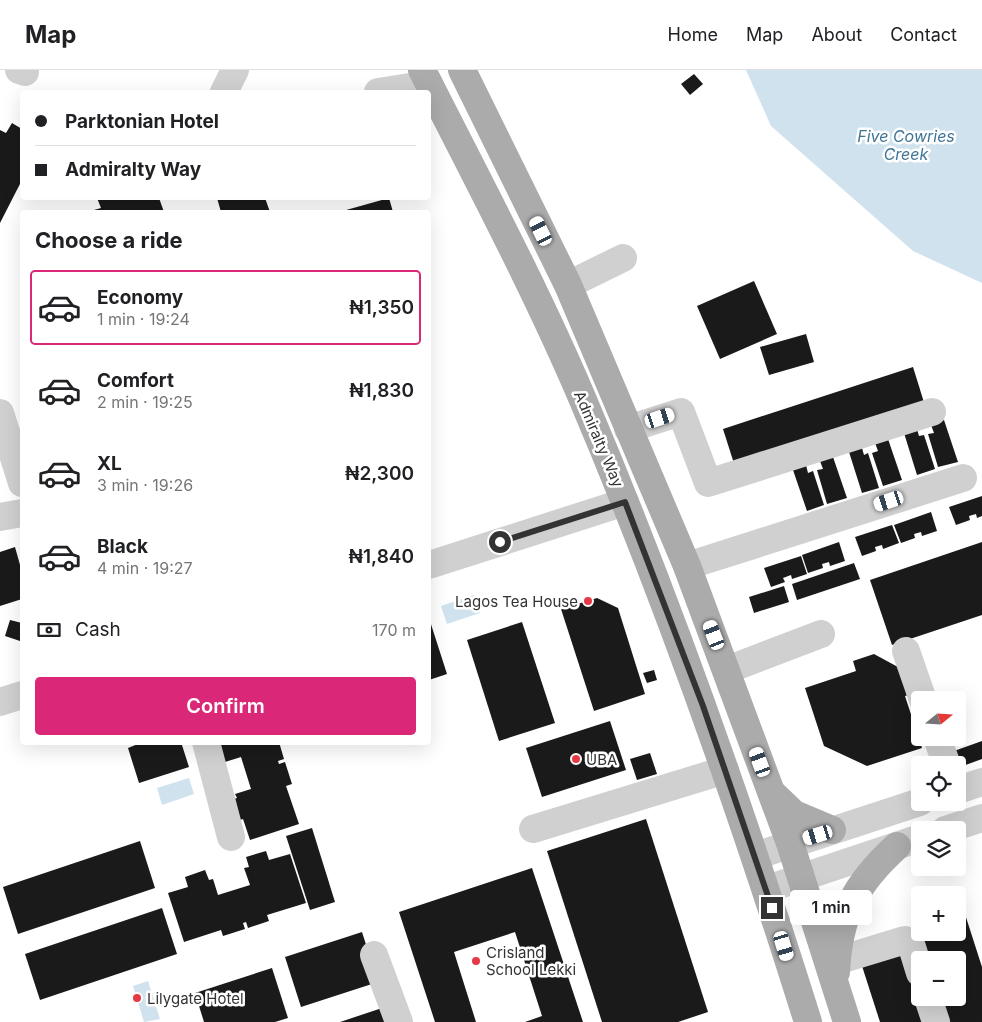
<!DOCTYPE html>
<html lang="en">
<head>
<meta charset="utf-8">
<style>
  :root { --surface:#fff; --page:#f6f6f6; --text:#202124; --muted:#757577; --line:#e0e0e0; --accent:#db2777 }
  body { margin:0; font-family:Inter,sans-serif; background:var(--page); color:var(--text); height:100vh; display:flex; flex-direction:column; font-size:19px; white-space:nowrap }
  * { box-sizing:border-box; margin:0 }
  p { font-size:16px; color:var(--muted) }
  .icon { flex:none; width:28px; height:28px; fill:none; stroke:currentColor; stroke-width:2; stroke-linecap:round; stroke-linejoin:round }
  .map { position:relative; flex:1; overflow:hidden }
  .details { position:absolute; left:20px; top:140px; width:411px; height:535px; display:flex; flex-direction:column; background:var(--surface); border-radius:5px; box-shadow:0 5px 20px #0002 }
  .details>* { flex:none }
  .hud { position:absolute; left:20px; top:20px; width:411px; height:110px; border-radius:5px; box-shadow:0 5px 20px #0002; display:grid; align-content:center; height:110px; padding:0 15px; background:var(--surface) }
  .needle { width:32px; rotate:72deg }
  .tools { position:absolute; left:911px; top:621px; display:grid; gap:10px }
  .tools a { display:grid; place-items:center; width:55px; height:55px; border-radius:5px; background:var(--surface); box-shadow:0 5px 20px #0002; font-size:25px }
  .end { position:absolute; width:22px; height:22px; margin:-11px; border:6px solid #333; background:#fff; box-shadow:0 0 0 2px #fff }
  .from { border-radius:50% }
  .bubble { position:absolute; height:35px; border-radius:5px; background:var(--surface); box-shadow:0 5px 20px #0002; font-size:16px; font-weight:600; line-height:35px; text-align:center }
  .car { position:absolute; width:15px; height:30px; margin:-15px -8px; border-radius:6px; box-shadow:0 0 4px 1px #0007; background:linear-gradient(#fff 24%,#345 0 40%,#fff 0 76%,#345 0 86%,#fff 0) }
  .hud b { display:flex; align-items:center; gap:18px; height:48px; font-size:19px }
  .hud b+b { border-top:1px solid var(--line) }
  .hud i { width:12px; height:12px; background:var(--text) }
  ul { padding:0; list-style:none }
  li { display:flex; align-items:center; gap:15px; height:75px; margin:0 10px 8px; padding:0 5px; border:2px solid transparent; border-radius:5px }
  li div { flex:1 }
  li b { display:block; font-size:19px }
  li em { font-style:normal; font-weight:600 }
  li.current { border-color:var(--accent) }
  li>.icon { width:45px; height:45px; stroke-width:1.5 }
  h2 { padding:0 15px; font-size:22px; line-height:60px }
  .pay { display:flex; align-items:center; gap:12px; height:55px; padding:0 15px; font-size:19px }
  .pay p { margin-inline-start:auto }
  .primary-button { display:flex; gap:10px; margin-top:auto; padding:10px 15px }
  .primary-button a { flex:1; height:58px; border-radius:5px; background:var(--accent); color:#fff; font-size:20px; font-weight:600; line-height:58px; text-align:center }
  header { display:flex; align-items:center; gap:30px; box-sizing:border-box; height:70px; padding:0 25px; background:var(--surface); border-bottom:1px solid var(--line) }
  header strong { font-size:24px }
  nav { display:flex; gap:28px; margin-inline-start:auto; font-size:18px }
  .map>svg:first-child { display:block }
  .water { fill:#cfe2ee }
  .building { fill:#1a1a1a }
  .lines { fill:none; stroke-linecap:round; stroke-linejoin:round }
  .minor { stroke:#d0d0d0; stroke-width:28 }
  .major { stroke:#ababab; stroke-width:28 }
  .route { stroke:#333; stroke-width:6 }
  .poi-dot { fill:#e63946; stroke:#fff; stroke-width:2 }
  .labels { text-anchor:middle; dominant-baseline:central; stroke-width:5; stroke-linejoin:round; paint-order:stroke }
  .street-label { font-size:15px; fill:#333; stroke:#fff }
  .poi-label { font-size:15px; fill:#333; stroke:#fff; text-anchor:start }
  .water-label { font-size:16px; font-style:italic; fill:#3f7597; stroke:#fff }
</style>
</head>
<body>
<header>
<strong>Map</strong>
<nav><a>Home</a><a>Map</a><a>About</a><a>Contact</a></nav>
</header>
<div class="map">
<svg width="982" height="952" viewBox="0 0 982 952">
  <rect width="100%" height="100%" fill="#fff"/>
  <!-- water -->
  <g class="water">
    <polygon points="746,0 982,0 982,213 913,181 771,56"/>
    <polygon points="474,525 480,543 447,554 441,536"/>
    <polygon points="189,708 194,724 162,735 157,718"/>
    <polygon points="148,911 160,949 144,952 133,916"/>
  </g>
  <!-- building -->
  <g class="building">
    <polygon points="694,4 703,14 690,25 681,14"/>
    <polygon points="12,53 22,59 22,110 0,153 0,60 6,63"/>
    <polygon points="97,128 159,128 164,142 87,142 101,138"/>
    <polygon points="217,128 265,128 270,142 221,142"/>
    <polygon points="389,128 393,142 339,142"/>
    <polygon points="754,211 777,264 720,289 697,236"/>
    <polygon points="806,264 814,292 769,305 760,277"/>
    <polygon points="913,297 927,342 737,403 723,359"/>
    <polygon points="944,350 958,392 938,397 928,364 934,363 931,355"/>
    <polygon points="917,359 919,366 924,365 935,399 917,405 904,363"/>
    <polygon points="888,369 902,410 883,416 872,383 878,381 875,373"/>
    <polygon points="862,378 864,385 868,383 879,418 862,423 849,382"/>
    <polygon points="833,387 847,428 827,434 817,400 823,399 820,391"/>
    <polygon points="806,395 808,403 813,401 824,435 807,441 793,400"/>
    <polygon points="982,426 982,446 977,448 976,444 969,446 970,450 956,455 949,437"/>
    <polygon points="931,442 937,461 922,466 921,462 914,464 915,468 901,473 894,455"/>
    <polygon points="892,455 899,473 883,479 882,475 875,477 876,481 862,486 855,467"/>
    <polygon points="839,472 845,491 830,496 829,492 822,494 823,498 808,503 802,485"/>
    <polygon points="982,472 982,545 892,575 870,510"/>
    <polygon points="15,477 22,502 22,529 0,536 0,482"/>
    <polygon points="801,486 807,504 792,509 791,505 783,508 785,512 771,517 764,498"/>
    <polygon points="854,493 860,509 797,530 792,514"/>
    <polygon points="784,516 789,532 754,543 749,527"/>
    <polygon points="597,528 618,538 645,624 594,641 561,539"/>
    <polygon points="429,548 447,604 429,610"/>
    <polygon points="10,550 22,553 20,571 5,566"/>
    <polygon points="522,552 555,653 499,671 467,570"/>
    <polygon points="874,584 909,603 915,623 905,626 922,678 867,696 824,676 805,618 856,601 853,591"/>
    <polygon points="654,600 657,610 647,613 643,603"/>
    <polygon points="610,651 626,700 542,727 526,678"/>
    <polygon points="982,671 982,689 960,697 954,681"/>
    <polygon points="143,672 181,672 189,697 139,713 128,678"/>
    <polygon points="208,672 279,672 284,689 278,691 279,694 285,692 292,714 286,716 299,754 250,770 243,749 234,752 227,731 237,728 235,724 251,719 241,687 225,692"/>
    <polygon points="650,683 657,704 637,710 630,689"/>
    <polygon points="646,749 708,942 678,952 602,952 547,781"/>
    <polygon points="312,758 335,832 310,840 286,766"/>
    <polygon points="140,771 155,818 18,864 3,817"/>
    <polygon points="266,781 269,790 290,784 306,833 267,845 269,851 248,858 246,852 243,853 245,859 223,866 221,860 184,872 168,823 188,817 185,807 205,800 209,810 213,809 218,825 250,815 244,798 249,797 246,787"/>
    <polygon points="532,798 583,952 525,952 542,946 515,862 454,882 476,952 435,952 399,842"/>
    <polygon points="162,838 177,884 40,930 25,884"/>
    <polygon points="964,841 982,897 982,952 949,952 941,928 958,928 958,890 929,890 921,862 958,862 958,843"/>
    <polygon points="362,862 378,912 301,937 285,887"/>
    <polygon points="907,881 930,952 880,952 862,896"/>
    <polygon points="272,898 288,948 275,952 204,952 195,923"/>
    <polygon points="391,935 397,952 340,952"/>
  </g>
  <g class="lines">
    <!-- minor -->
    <g class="minor">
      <polyline points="19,0 25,2"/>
      <polyline points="224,22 235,0"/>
      <polyline points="378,22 429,14"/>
      <polyline points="568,215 623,188"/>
      <polyline points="0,343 22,413"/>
      <polyline points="628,359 681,342 708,413 932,342"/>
      <polyline points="0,447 22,443"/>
      <polyline points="429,495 625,432"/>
      <polyline points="687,496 963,408"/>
      <polyline points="906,581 923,630"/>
      <polyline points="727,600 821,564"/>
      <polyline points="0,632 22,625"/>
      <polyline points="937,668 947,695"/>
      <polyline points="206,672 231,767"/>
      <polyline points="958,720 982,712"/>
      <polyline points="533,759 725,700"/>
      <polyline points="945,760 982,748"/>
      <polyline points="755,786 920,732"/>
      <polyline points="767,819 920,768"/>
      <polyline points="374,885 399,952"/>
      <polyline points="836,891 905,870 912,877 920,903"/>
      <polyline points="928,928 936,952"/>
    </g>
    <!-- major -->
    <g class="major">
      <path d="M422,0C477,109 535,217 583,330C669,533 742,741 808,952"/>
      <polyline points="462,0 568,215 687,496 790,773 847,952"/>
      <polyline points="773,724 794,744 832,760"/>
      <path d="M836,902C839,845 855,814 897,776"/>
    </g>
  </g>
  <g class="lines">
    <!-- route -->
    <polyline class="route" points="500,472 625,432 703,636 772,838"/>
  </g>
  <!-- markers -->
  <g class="poi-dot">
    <circle cx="588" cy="531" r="5"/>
    <circle cx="576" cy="689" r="5"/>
    <circle cx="476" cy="891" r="5"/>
    <circle cx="137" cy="928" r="5"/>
  </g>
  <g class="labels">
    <!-- street labels -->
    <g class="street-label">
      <text transform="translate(599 369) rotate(67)">Admiralty Way</text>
    </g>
    <!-- poi labels -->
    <g class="poi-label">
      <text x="578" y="531" text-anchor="end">Lagos Tea House</text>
      <text x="586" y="689">UBA</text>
      <text x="486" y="882">Crisland<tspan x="486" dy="17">School Lekki</tspan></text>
      <text x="147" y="928">Lilygate Hotel</text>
    </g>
    <!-- water labels -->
    <g class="water-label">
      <text x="906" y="66">Five Cowries<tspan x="906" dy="18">Creek</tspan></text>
    </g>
  </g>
</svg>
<div class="tools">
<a><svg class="needle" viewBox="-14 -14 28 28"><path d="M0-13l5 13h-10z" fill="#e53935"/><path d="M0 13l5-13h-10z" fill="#757577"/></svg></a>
<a><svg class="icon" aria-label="locate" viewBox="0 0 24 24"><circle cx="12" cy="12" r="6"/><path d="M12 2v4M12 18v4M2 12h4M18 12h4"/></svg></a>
<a><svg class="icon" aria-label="layers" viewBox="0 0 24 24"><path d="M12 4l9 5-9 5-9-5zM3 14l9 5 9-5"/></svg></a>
<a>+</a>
<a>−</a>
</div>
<i class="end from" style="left:500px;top:472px"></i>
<i class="end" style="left:772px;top:838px"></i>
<div class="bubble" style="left:790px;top:820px;width:82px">1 min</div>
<i class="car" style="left:541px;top:161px;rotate:334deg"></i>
<i class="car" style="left:660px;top:348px;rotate:72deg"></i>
<i class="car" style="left:889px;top:431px;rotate:252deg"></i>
<i class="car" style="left:714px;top:565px;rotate:339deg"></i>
<i class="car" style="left:760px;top:692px;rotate:340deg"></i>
<i class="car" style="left:818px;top:765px;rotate:253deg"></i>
<i class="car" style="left:784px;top:876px;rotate:163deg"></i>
<div class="hud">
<b><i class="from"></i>Parktonian Hotel</b>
<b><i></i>Admiralty Way</b>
</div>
<section class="details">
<h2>Choose a ride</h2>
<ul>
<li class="current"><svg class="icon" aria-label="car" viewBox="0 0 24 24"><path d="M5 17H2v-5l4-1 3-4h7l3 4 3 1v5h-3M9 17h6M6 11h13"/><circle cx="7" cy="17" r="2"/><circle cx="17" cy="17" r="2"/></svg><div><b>Economy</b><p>1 min · 19:24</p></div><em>₦1,350</em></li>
<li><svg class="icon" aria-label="car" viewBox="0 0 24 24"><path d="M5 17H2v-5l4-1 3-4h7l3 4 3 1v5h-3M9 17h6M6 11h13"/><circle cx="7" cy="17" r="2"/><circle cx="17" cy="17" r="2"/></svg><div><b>Comfort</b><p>2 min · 19:25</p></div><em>₦1,830</em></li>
<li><svg class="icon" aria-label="car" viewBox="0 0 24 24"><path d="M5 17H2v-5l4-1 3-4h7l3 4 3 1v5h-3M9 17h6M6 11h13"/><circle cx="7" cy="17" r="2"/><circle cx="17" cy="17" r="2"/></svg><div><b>XL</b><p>3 min · 19:26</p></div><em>₦2,300</em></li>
<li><svg class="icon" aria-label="car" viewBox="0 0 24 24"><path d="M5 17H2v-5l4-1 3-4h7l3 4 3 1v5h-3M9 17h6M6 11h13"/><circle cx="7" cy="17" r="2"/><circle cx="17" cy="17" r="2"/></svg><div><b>Black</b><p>4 min · 19:27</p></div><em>₦1,840</em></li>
</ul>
<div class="pay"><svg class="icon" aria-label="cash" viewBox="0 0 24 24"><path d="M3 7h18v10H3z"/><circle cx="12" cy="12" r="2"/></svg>Cash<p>170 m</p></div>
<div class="primary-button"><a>Confirm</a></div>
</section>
</div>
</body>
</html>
